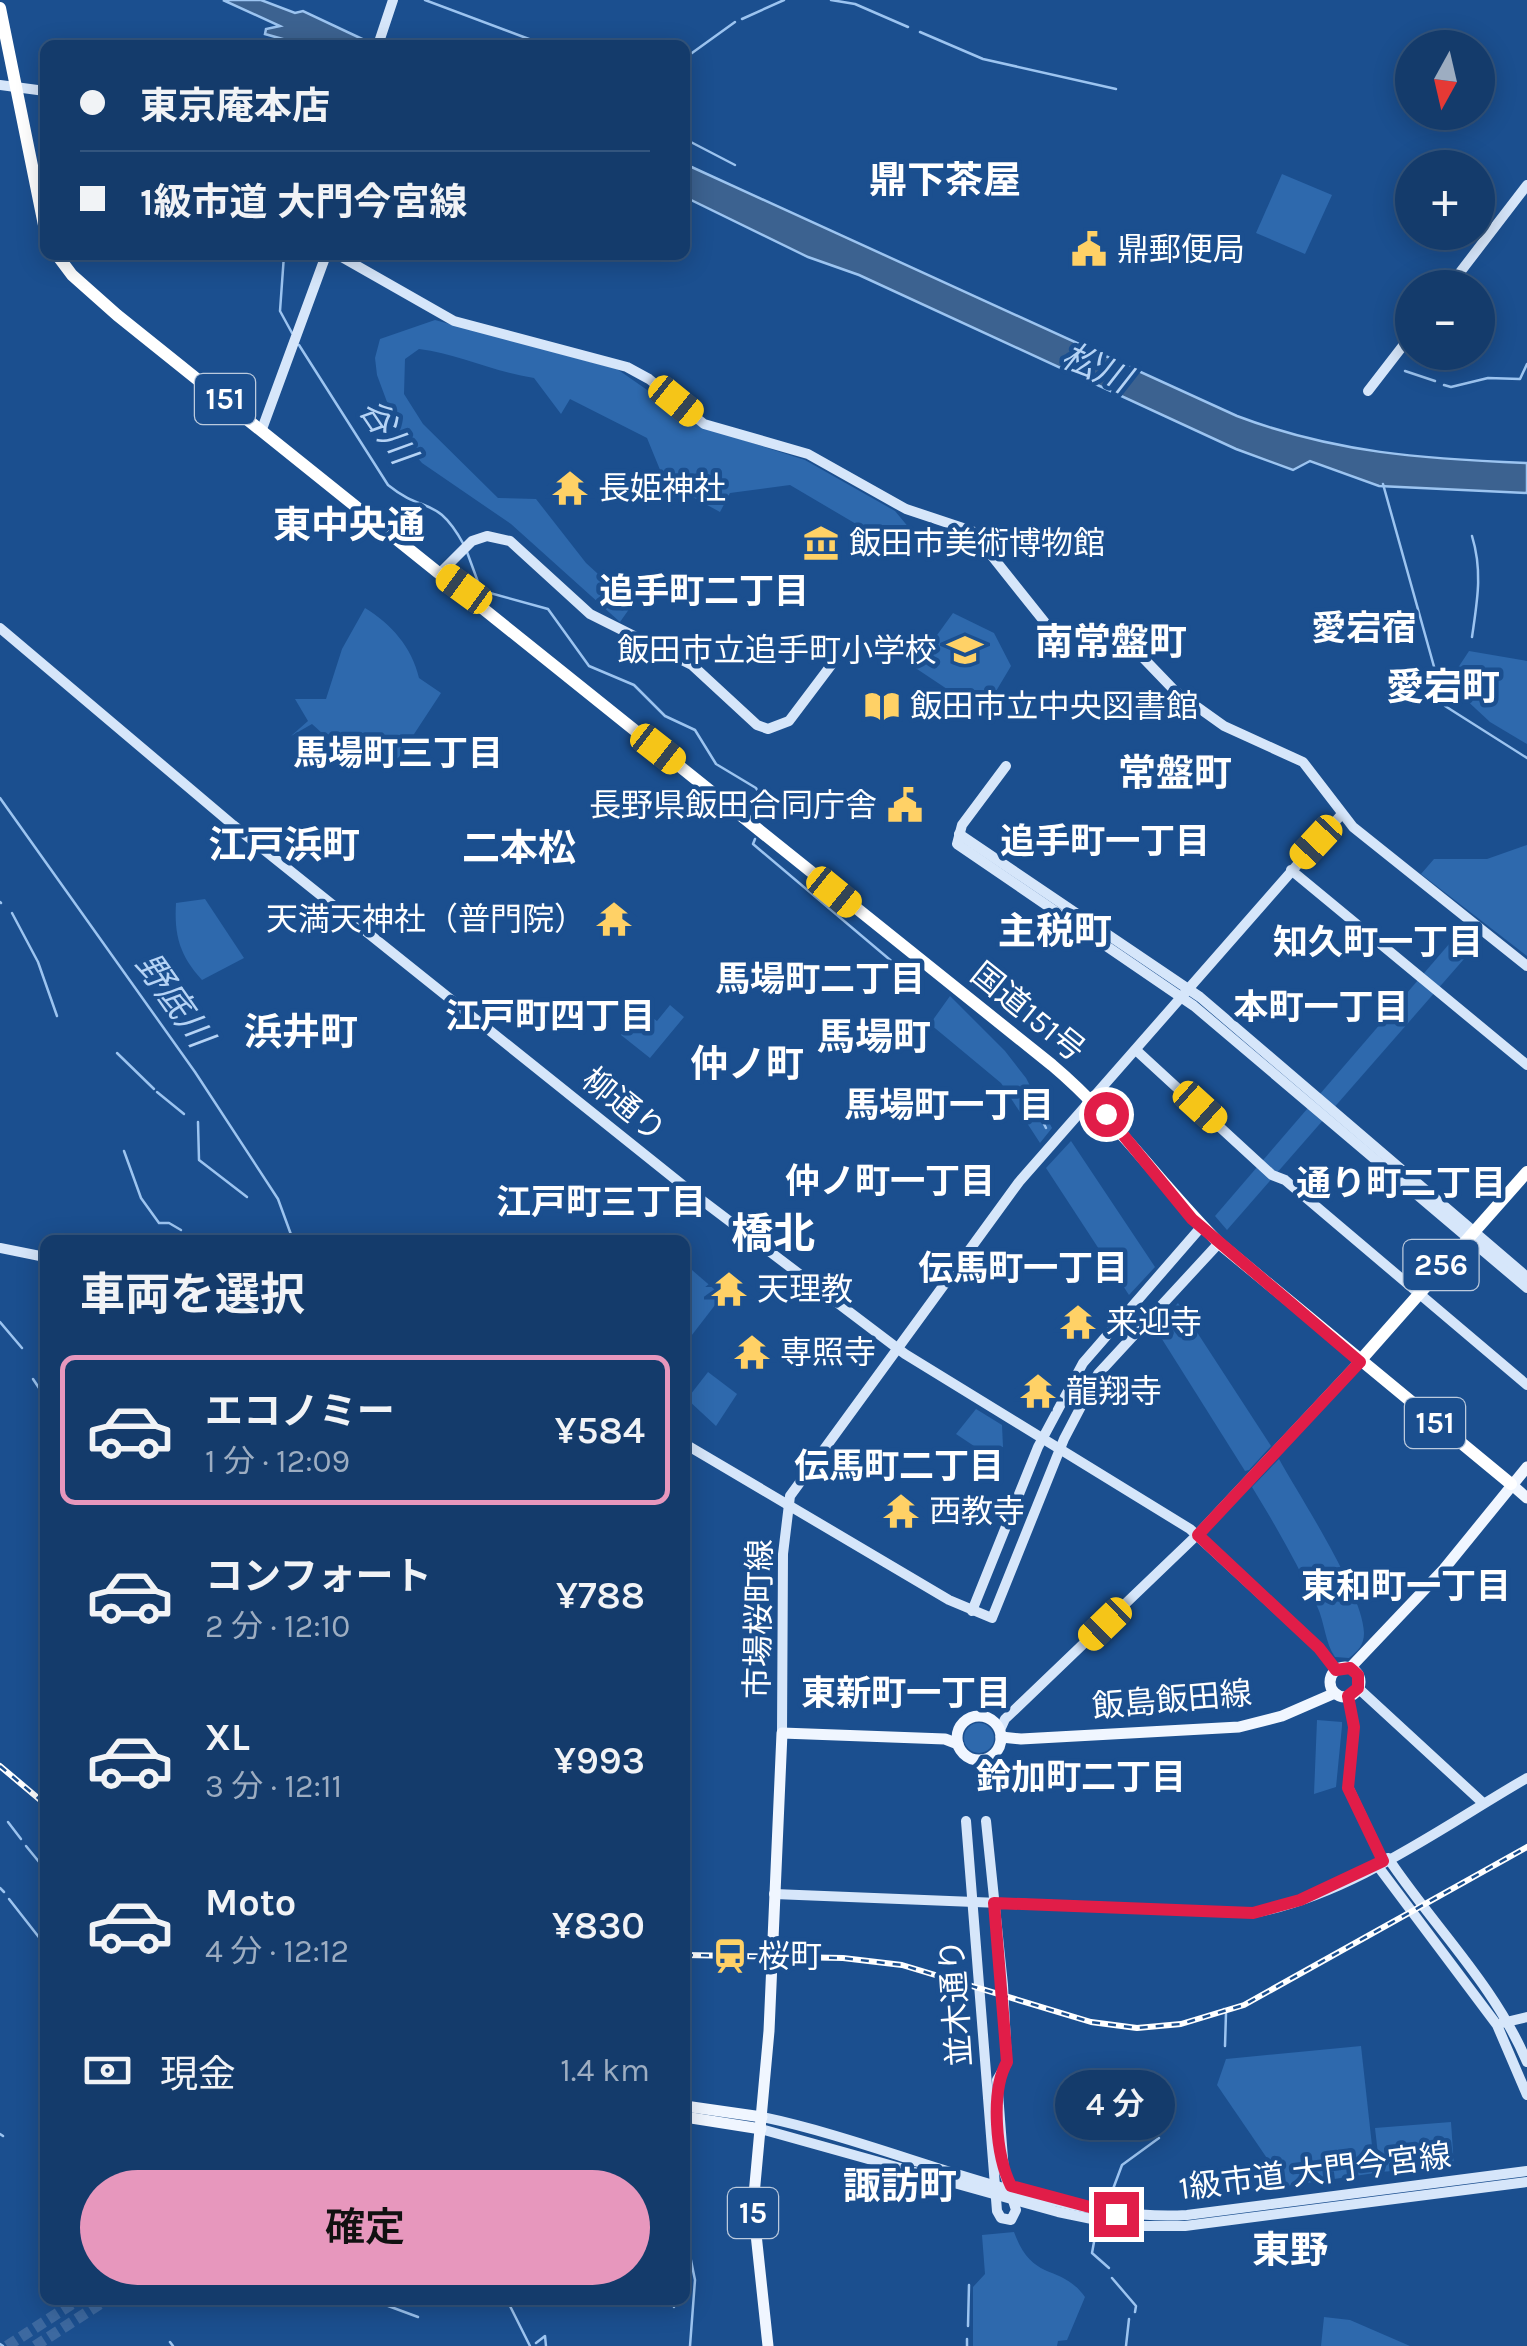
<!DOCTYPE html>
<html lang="ja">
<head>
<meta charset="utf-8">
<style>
  :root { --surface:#143b6b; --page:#1d4271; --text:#f1f3f6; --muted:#9dadc1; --line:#33557e; --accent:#e797bd }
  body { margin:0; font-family:Karla,"Noto Sans JP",sans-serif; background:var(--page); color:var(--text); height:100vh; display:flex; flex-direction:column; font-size:38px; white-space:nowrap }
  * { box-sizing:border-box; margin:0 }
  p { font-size:32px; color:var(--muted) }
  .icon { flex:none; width:55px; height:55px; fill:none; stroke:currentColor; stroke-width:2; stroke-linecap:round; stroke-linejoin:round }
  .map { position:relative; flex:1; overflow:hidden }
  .sheet { position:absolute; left:40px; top:1235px; width:650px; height:1070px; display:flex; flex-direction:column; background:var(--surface); border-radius:15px; box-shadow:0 5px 25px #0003,0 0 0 2px var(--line) }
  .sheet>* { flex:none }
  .hud { position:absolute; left:40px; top:40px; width:650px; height:220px; border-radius:15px; box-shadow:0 5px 25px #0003,0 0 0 2px var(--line); display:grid; align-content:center; height:220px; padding:0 40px; background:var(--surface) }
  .needle { width:65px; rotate:188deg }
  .buttons { position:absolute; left:1395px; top:30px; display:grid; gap:20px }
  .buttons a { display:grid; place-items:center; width:100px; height:100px; border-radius:50%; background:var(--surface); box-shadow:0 5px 25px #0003,0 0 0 2px var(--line); font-size:50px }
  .end { position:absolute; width:45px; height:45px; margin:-22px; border:12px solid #e11d48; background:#fff; box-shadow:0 0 0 5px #fff }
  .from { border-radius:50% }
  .bubble { position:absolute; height:70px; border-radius:35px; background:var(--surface); box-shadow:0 5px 25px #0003,0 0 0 2px var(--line); font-size:32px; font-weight:600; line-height:70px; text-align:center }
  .car { position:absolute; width:30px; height:60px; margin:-30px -15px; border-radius:12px; box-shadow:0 0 8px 2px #0007; background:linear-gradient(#f5c518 24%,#345 0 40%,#f5c518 0 76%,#345 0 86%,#f5c518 0) }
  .hud b { display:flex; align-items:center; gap:35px; height:95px; font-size:38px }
  .hud b+b { border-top:2px solid var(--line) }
  .hud i { width:25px; height:25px; background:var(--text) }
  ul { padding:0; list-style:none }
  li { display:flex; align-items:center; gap:30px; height:150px; margin:0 20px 15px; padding:0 20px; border:5px solid transparent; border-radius:15px }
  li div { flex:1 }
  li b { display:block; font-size:38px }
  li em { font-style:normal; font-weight:600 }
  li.active { border-color:var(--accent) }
  li>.icon { width:90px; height:90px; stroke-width:1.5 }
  h2 { padding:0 40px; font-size:45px; line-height:120px }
  .pay { display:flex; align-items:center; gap:25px; height:110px; padding:0 40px; font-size:38px }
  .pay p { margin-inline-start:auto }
  .primary-button { display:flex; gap:20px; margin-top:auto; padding:20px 40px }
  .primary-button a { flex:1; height:115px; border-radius:60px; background:var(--accent); color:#111; font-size:40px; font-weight:600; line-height:115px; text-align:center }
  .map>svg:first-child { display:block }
  .green { fill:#2e69ad }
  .water { fill:#3c6290; stroke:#9cc4f0; stroke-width:2.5 }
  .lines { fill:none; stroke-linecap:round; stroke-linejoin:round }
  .stream { stroke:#9cc4f0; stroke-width:2.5 }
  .primary-tunnel { stroke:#3d69a0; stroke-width:11; stroke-dasharray:11 5.5; stroke-linecap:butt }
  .secondary { stroke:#d6e6fa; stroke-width:10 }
  .primary { stroke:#f0f6ff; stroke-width:11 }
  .highway { stroke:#fff; stroke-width:12 }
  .rail-casing { stroke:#fff; stroke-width:6 }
  .rail { stroke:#1b4f8f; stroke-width:2.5; stroke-dasharray:8; stroke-linecap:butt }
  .route { stroke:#e11d48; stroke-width:12 }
  .labels { text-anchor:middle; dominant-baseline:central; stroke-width:9; stroke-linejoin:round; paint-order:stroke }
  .shield { fill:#1b4f8f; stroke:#bbcadd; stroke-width:2.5 }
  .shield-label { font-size:30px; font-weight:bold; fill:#fff }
  .poi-label { font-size:32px; fill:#fff; stroke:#1b4f8f; text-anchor:start }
  .street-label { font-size:32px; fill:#fff; stroke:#1b4f8f }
  .water-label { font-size:35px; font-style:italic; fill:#b5d3f5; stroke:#1b4f8f }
  .neighbourhood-label { font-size:35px; font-weight:bold; fill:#fff; stroke:#1b4f8f }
  .quarter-label { font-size:38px; font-weight:bold; fill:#fff; stroke:#1b4f8f }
  .district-label { font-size:42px; font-weight:bold; fill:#fff; stroke:#1b4f8f }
</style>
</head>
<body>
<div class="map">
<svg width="1527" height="2346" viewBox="0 0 1527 2346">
  <rect width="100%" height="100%" fill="#1b4f8f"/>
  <!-- green -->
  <g class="green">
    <polygon points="1282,174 1332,195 1305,254 1256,233"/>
    <path d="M435,320L617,369L699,426L805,460L895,511L915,535L906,559L890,556L885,541L790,485L730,493L720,512L665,482L647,438L570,399L561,414L534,378C494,372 458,354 419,349L405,359L404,394L423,424L498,498L536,499L586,563L632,605L620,622L511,524L422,463L400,437L377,375L375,358L380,339Z"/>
    <path d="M365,608C391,624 412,647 419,678L441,693L397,760L356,740L322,733L312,724L291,736L308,721L295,699H326L342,649Z"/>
    <polygon points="953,613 994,633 1011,666 983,713 914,667"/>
    <polygon points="1469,651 1527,661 1527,744 1490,722 1448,683"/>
    <polygon points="1527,845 1527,956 1421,874 1434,859 1487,859"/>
    <path d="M205,899L244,958L202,980C180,956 174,936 176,903Z"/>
    <polygon points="1462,929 1478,943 1227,1230 1215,1216"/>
    <polygon points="950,996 1005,1051 1026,1078 1052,1128 1040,1143 1001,1083 930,1024"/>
    <polygon points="670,1005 684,1017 650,1058 621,1035 642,1010 657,1021"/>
    <polygon points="1071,1141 1155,1267 1129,1295 1046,1168"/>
    <polygon points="685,1264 722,1296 685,1344"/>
    <polygon points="1178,1303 1271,1446 1249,1470 1245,1471 1155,1328"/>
    <polygon points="708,1372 737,1394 716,1426 687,1399"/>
    <polygon points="976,1409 1002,1425 1003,1447 983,1452 956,1434"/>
    <path d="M1279,1459C1300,1497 1363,1593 1364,1633C1364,1645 1358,1651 1349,1658L1335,1657C1325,1643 1325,1623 1317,1606C1298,1565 1276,1526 1252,1487Z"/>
    <polygon points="1317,1720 1342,1722 1342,1726 1336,1787 1314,1794"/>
    <circle cx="979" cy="1738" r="15"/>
    <polygon points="1361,2046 1375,2173 1286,2186 1217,2085 1226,2059"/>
    <polygon points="1451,2122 1454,2166 1380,2172 1375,2128"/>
    <path d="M1014,2232C1033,2284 1060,2262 1085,2297L1067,2340L1058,2341L1057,2346H973V2287L985,2274L982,2235Z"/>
    <polygon points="1324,2317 1350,2320 1410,2346 1321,2346"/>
  </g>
  <!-- water -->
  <g class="water">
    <polygon points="223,0 261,0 295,13 303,11 375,45 304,45 265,34 266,29 280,26"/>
    <path d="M685,164L1237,416C1335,453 1424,459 1527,463V493L1379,486L1310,461L1293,470L1236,449L859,275L808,257L685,197Z"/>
  </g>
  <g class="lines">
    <!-- stream -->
    <g class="stream">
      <polyline points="425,0 545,45"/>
      <polyline points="831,0 855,4 908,27"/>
      <polyline points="742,19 784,0"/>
      <polyline points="920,32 983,59 1116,89"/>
      <polyline points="639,42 645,45"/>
      <polyline points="685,58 735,22"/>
      <polyline points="685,139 735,165"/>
      <polyline points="284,255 280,311 292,333"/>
      <path d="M299,345L388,485C425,515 436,494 464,545"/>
      <polyline points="1405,371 1435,381"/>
      <polyline points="1444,385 1451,387 1488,378 1520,379 1527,364"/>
      <polyline points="1383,484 1445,706 1527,758"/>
      <polyline points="467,552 478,582 490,593 548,609 589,666 634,685 665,716 695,730 716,764 756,788 772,819"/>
      <path d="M1472,637C1477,602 1483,572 1472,536"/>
      <polyline points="0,798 195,1072 278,1199 293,1240"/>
      <polyline points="755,839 753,844 921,986"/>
      <polyline points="0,902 1,903"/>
      <polyline points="12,913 38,962 57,1016"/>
      <polyline points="117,1053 154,1089"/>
      <polyline points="157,1092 184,1114"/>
      <polyline points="1030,1096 1046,1128"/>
      <polyline points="198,1122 199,1160 247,1197"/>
      <polyline points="124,1151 141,1198 159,1223 169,1223 181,1230"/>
      <polyline points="0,1322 22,1348"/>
      <polyline points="33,1379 45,1397"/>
      <polyline points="8,1822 21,1839"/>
      <polyline points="26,1846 44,1868"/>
      <polyline points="0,1888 4,1892"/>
      <polyline points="9,1899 45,1945"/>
      <polyline points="1224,2009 1225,2012"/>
      <polyline points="1225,2046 1226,2013"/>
      <polyline points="0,2134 3,2136"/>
      <polyline points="1107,2205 1122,2165 1159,2138"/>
      <polyline points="685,2231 695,2280 690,2346"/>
      <polyline points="1096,2231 1092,2253 1109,2268"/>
      <polyline points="1112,2278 1136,2306 1135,2312"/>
      <polyline points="372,2300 418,2317"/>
      <polyline points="507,2300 530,2346"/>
      <polyline points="673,2300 674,2307"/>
      <polyline points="968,2326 969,2285"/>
      <polyline points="170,2342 173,2346"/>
      <polyline points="536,2343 545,2336 546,2346"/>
      <polyline points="0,2344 3,2346"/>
      <polyline points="967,2346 967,2339"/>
      <polyline points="1126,2346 1129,2319"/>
    </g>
    <!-- primary-tunnel -->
    <g class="primary-tunnel">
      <polyline points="7,2346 78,2300"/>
      <polyline points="35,2346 106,2300"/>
    </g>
    <!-- secondary -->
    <g class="secondary">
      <polyline points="378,45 393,0"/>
      <polyline points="0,85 45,91"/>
      <polyline points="338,255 454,321 627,367 649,379 704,424 808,454 906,509 972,531 1047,625 1124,638 1175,691 1224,726 1303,762 1353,827 1527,966"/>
      <polyline points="1448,288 1527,185"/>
      <polyline points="1368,391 1412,334"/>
      <polyline points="262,429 326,255"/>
      <polyline points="441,572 472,541 487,536 510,541 590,614 692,665 757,725 768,729 789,721 835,660"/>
      <polyline points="0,628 233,825 695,1195 905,1354 1190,1529 1319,1648 1336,1670"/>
      <polyline points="1006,766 962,825 957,844 1194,1006 1527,1288"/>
      <polyline points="959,834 1200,997 1527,1277"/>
      <polyline points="1291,870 1527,1065"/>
      <polyline points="1137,1051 1272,1175 1285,1180 1527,1385"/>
      <polyline points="0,1248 45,1257"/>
      <polyline points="685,1444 949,1600 992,1618 1064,1439 1098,1374 1219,1243"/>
      <polyline points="972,1611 1038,1447 1083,1363 1202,1226"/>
      <polyline points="1358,1688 1483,1803"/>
      <polyline points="1348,1696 1354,1727 1348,1787 1383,1861"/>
      <polyline points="1000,1730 1005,1719 1197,1535 1359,1362"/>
      <polyline points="782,1733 783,1554 790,1496 1019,1182 1341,815"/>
      <polyline points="966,1821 997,2211 1001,2218 1011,2220 1016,2210 1004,2172 997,2080 1007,2063 1003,1985 986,1821"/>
      <path d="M1388,1858C1434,1927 1494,1984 1527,2062"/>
      <polyline points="1377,1865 1497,2025 1527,2095"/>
      <path d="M774,1894L1253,1913C1351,1895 1442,1827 1527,1778"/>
      <polyline points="1502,2023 1527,2017"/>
      <path d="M762,2117C897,2145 1051,2223 1187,2215L1527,2171"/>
      <polyline points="761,2129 1058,2212 1126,2226 1185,2226 1527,2182"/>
    </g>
    <!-- primary -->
    <g class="primary">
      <polyline points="1511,1484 1527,1498"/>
      <circle cx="1345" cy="1682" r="15"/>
      <polyline points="1350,1668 1444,1569 1527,1467"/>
      <circle cx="979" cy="1738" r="22"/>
      <polyline points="1001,1737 1021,1739 1239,1727 1282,1716 1335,1693"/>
      <polyline points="685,2106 762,2117"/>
      <polyline points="685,2117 761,2129"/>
      <polyline points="768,2346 753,2206 769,2031 782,1733 945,1739 958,1744"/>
    </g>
    <!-- highway -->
    <g class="highway">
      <polyline points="0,8 45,230"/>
      <path d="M57,255L72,275L117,315L1052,1065C1115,1118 1161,1185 1219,1243L1511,1484"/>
      <polyline points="1359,1362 1527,1172"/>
    </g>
    <defs>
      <g id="rail">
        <polyline points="0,1766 45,1804"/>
        <polyline points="685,1955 843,1958 902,1965 1091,2022 1137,2028 1181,2024 1244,2005 1527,1847"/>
      </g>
    </defs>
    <!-- rail casing -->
    <use href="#rail" class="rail-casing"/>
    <!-- rail -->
    <use href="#rail" class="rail"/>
  </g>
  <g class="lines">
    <!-- route -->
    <path class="route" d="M1106,1114L1192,1219L1360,1362L1198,1535L1319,1648L1336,1670L1350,1668L1358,1675V1688L1348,1696L1354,1727L1348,1788L1383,1861L1300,1900L1253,1913L994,1903L1007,2062C990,2092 996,2156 1011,2186L1116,2214"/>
  </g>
  <!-- icons -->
  <defs>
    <symbol id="civic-bare" viewBox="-9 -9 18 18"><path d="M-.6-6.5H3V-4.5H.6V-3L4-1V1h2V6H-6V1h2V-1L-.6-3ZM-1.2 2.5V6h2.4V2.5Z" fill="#ffd166" stroke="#1b4f8f" stroke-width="2.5" paint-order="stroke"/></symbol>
    <symbol id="temple-bare" viewBox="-9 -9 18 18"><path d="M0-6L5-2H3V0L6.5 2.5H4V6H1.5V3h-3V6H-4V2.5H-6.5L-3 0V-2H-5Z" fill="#ffd166" stroke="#1b4f8f" stroke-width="2.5" paint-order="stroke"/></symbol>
    <symbol id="museum-bare" viewBox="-9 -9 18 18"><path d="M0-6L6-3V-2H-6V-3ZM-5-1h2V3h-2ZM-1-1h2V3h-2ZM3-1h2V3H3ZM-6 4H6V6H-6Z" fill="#ffd166" stroke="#1b4f8f" stroke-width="2.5" paint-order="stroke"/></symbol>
    <symbol id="school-bare" viewBox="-9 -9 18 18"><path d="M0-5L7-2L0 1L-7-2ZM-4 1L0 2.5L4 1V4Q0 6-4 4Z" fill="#ffd166" stroke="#1b4f8f" stroke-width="2.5" paint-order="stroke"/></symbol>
    <symbol id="library-bare" viewBox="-9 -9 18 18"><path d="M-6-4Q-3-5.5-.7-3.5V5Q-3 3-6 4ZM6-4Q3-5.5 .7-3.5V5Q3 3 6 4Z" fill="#ffd166" stroke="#1b4f8f" stroke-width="2.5" paint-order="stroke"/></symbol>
    <symbol id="station-bare" viewBox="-9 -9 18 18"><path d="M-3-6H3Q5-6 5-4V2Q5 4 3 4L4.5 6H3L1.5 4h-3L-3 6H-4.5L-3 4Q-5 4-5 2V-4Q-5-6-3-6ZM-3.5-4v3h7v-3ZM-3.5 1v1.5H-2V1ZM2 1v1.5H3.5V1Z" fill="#ffd166" stroke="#1b4f8f" stroke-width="2.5" paint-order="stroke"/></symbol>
  </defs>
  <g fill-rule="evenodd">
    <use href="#civic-bare" x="1064" y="224" width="50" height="50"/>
    <use href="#temple-bare" x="545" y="463" width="50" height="50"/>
    <use href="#museum-bare" x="796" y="518" width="50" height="50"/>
    <use href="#school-bare" x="940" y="625" width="50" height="50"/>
    <use href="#library-bare" x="857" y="681" width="50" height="50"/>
    <use href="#civic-bare" x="880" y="780" width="50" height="50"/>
    <use href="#temple-bare" x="589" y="894" width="50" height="50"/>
    <use href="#temple-bare" x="704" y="1264" width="50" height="50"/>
    <use href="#temple-bare" x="1053" y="1297" width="50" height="50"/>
    <use href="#temple-bare" x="727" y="1327" width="50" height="50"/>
    <use href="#temple-bare" x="1013" y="1366" width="50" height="50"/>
    <use href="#temple-bare" x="876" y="1486" width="50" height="50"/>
    <use href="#station-bare" x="705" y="1931" width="50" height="50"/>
  </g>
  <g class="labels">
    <!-- shield labels -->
    <g class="shield">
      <rect x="195" y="374" width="60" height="50" rx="8"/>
      <rect x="1403.5" y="1240" width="75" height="50" rx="8"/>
      <rect x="1405" y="1398" width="60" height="50" rx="8"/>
      <rect x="728" y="2188" width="50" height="50" rx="8"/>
    </g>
    <g class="shield-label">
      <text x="225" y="399">151</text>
      <text x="1441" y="1265">256</text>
      <text x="1435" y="1423">151</text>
      <text x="753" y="2213">15</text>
    </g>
    <!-- poi labels -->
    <g class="poi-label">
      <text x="1117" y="249">鼎郵便局</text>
      <text x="598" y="488">長姫神社</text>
      <text x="849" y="543">飯田市美術博物館</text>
      <text x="937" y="650" text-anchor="end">飯田市立追手町小学校</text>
      <text x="910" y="706">飯田市立中央図書館</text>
      <text x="877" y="805" text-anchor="end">長野県飯田合同庁舎</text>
      <text x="586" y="919" text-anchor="end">天満天神社（普門院）</text>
      <text x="757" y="1289">天理教</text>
      <text x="1106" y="1322">来迎寺</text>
      <text x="780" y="1352">専照寺</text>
      <text x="1066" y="1391">龍翔寺</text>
      <text x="929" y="1511">西教寺</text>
      <text x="758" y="1956">桜町</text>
    </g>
    <!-- street labels -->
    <g class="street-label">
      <text transform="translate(1028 1012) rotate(39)">国道151号</text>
      <text transform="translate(624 1105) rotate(39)">柳通り</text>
      <text transform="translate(759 1619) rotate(-89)">市場桜町線</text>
      <text transform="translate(1172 1700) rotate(-5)">飯島飯田線</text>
      <text transform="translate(956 2003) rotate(-94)">並木通り</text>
      <text transform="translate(1315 2172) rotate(-7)">1級市道 大門今宮線</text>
    </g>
    <!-- water labels -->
    <g class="water-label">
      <text transform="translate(1096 368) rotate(24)">松川</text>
      <text transform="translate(387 431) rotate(56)">谷川</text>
      <text transform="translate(174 1000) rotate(55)">野底川</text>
    </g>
    <!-- neighbourhood labels -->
    <g class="neighbourhood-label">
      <text x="704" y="591">追手町二丁目</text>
      <text x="1364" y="628">愛宕宿</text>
      <text x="398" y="753">馬場町三丁目</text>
      <text x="1105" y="841">追手町一丁目</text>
      <text x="1378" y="942">知久町一丁目</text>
      <text x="820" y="979">馬場町二丁目</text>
      <text x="1321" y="1007">本町一丁目</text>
      <text x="550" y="1016">江戸町四丁目</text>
      <text x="949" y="1105">馬場町一丁目</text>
      <text x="890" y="1181">仲ノ町一丁目</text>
      <text x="1401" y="1183">通り町二丁目</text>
      <text x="601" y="1202">江戸町三丁目</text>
      <text x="1023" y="1268">伝馬町一丁目</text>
      <text x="899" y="1466">伝馬町二丁目</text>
      <text x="1406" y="1586">東和町一丁目</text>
      <text x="906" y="1693">東新町一丁目</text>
      <text x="1081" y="1777">鈴加町二丁目</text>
    </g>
    <!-- quarter labels -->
    <g class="quarter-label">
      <text x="945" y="180">鼎下茶屋</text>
      <text x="349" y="525">東中央通</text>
      <text x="1111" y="642">南常盤町</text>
      <text x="1443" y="687">愛宕町</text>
      <text x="1175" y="773">常盤町</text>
      <text x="284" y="845">江戸浜町</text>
      <text x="519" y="848">二本松</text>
      <text x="1055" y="931">主税町</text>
      <text x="301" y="1032">浜井町</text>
      <text x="874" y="1037">馬場町</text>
      <text x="747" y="1064">仲ノ町</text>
      <text x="900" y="2186">諏訪町</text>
      <text x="1290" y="2250">東野</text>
    </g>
    <!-- district labels -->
    <g class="district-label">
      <text x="773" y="1234">橋北</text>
    </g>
  </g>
</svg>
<div class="buttons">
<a><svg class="needle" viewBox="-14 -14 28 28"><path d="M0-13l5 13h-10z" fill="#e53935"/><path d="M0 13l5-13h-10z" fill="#9dadc1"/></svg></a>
<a>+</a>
<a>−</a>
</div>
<i class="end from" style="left:1106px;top:1114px"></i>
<i class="end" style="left:1116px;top:2214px"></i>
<div class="bubble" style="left:1055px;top:2070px;width:120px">4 分</div>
<i class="car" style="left:676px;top:401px;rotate:129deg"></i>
<i class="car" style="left:464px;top:589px;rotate:306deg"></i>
<i class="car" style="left:658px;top:749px;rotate:128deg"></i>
<i class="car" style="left:1316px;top:842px;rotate:223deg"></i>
<i class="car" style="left:834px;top:892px;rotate:129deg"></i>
<i class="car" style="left:1200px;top:1107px;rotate:132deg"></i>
<i class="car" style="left:1105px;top:1624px;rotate:226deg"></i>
<div class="hud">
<b><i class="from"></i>東京庵本店</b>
<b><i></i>1級市道 大門今宮線</b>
</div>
<section class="sheet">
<h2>車両を選択</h2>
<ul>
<li class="active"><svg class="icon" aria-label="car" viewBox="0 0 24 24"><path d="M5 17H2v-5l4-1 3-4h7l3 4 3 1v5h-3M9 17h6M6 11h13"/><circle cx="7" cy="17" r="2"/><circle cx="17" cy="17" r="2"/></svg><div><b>エコノミー</b><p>1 分 · 12:09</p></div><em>¥584</em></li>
<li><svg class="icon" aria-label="car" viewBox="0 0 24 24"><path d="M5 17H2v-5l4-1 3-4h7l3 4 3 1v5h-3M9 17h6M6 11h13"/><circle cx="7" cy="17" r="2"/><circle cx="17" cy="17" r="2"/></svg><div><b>コンフォート</b><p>2 分 · 12:10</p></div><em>¥788</em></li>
<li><svg class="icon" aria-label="car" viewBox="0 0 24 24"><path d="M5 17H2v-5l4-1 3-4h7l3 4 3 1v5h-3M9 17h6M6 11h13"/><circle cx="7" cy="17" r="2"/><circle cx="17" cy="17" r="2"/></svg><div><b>XL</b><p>3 分 · 12:11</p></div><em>¥993</em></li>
<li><svg class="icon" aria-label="car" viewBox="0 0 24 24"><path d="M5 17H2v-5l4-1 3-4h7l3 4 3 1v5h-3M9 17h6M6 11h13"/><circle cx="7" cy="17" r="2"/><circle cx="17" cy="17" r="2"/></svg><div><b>Moto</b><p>4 分 · 12:12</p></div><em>¥830</em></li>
</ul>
<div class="pay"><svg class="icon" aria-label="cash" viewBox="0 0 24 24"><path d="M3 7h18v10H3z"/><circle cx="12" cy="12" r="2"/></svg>現金<p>1.4 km</p></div>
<div class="primary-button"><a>確定</a></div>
</section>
</div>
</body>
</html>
